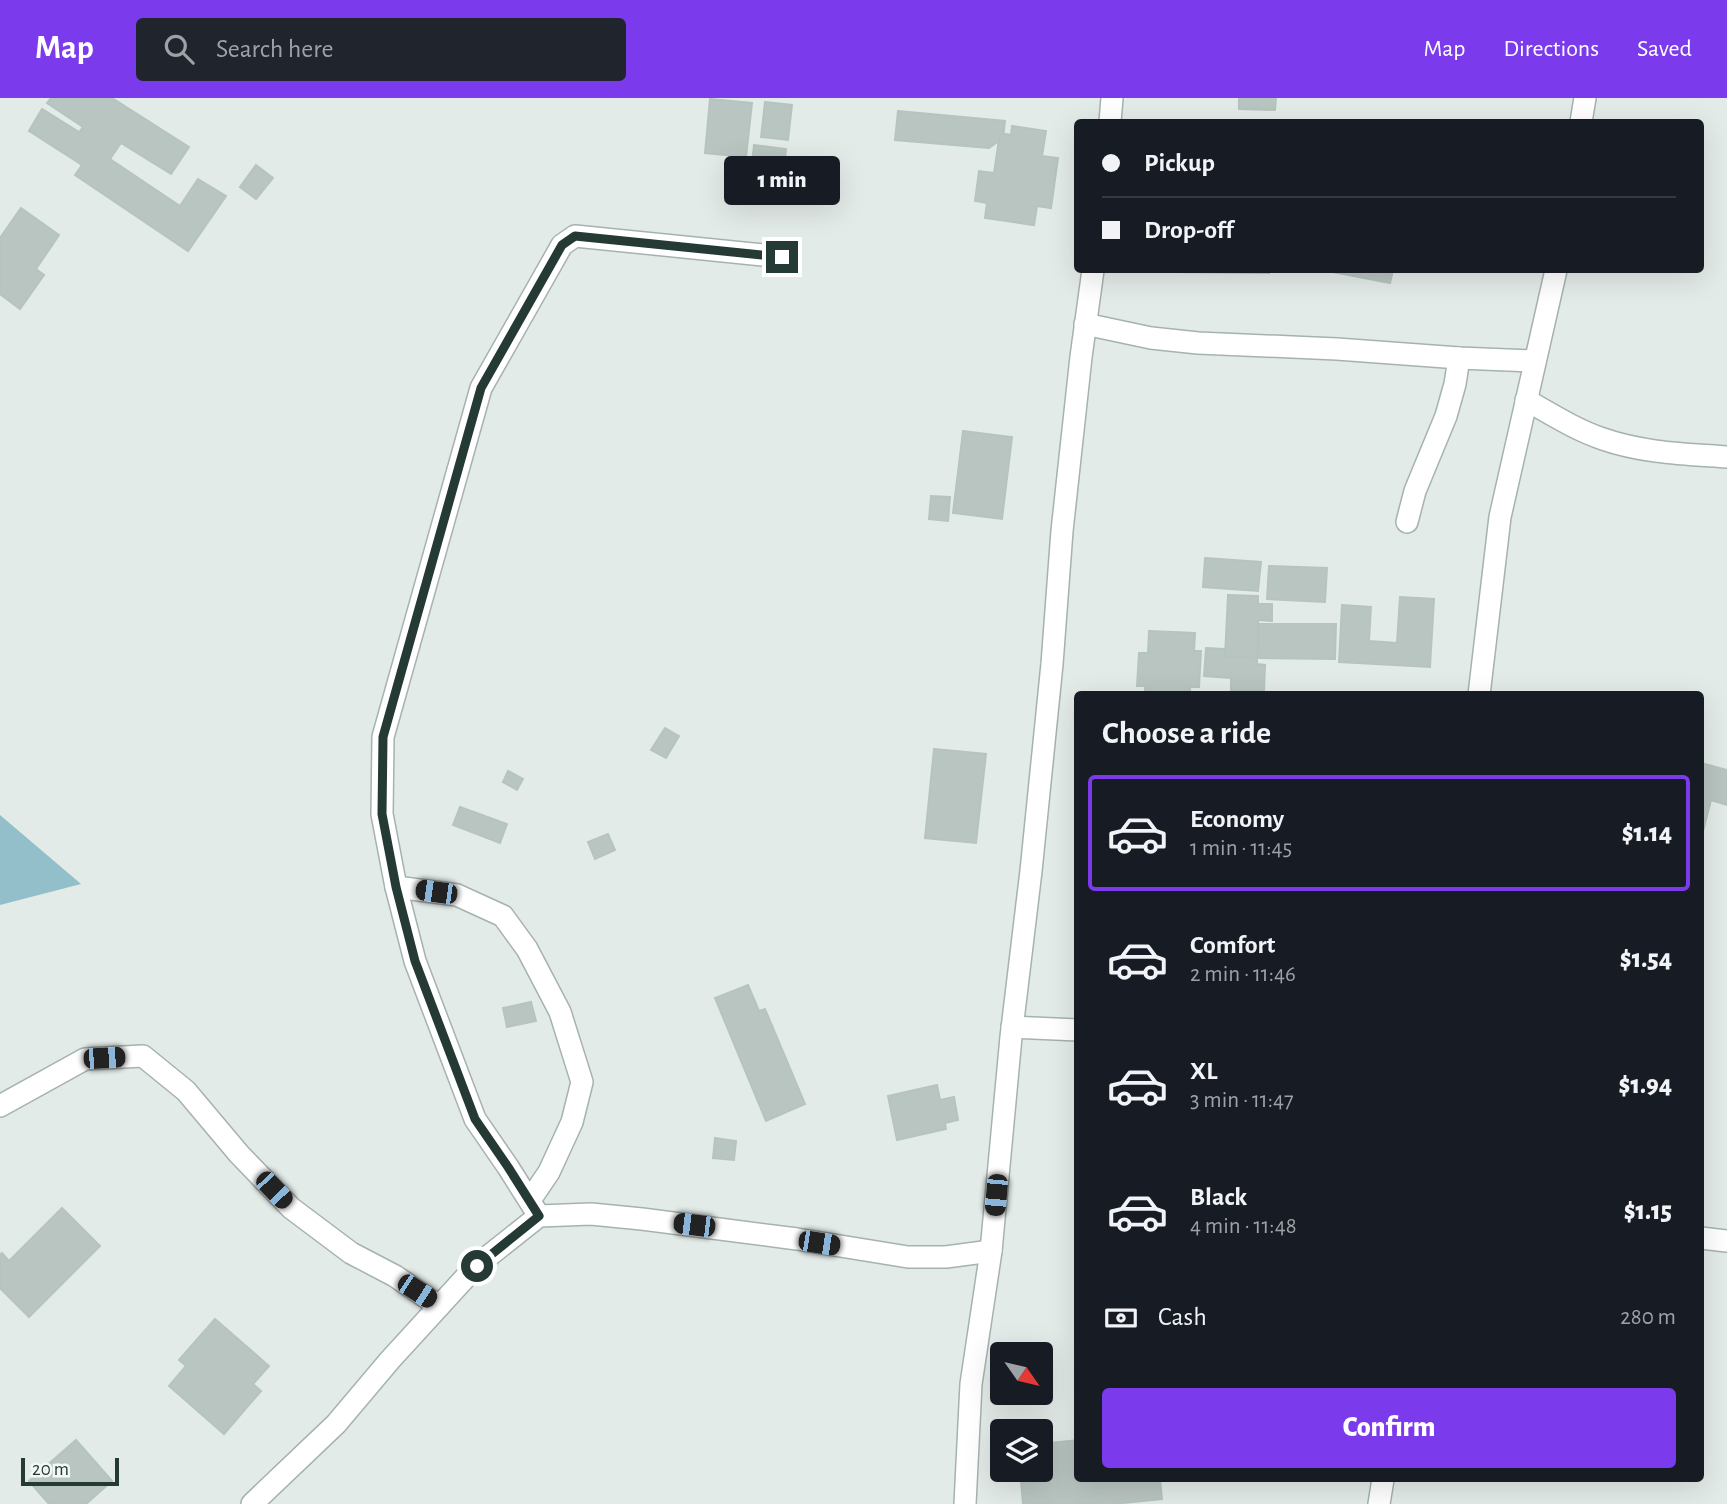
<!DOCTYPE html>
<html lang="en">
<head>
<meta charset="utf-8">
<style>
  :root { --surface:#171b24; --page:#20242c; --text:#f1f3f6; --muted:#9ea1a6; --line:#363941; --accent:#7c3aed }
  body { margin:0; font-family:"Alegreya Sans",sans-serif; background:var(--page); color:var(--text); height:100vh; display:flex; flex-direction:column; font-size:26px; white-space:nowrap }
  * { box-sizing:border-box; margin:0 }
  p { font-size:23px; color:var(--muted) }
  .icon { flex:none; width:38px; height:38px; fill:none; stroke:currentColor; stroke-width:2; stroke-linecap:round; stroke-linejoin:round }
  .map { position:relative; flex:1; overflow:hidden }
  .side { position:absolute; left:1074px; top:593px; width:630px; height:791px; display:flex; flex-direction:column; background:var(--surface); border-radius:7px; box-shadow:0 7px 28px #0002 }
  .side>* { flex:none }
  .banner { position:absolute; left:1074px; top:21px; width:630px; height:154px; border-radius:7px; box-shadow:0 7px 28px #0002; display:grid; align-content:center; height:154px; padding:0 28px; background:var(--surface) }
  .needle { width:46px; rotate:124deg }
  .tools { position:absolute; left:990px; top:1244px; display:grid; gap:14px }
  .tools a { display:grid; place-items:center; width:63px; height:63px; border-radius:7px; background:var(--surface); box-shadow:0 7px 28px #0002; font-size:35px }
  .scale { position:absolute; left:21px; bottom:18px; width:98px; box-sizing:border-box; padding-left:7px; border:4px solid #253a35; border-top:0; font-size:19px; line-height:24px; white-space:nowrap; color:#253a35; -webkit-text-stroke:5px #f3f8f5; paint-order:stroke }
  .end { position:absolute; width:32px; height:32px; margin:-16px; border:9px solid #253a35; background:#fff; box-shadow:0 0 0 4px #fff }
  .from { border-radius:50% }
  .bubble { position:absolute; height:49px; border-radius:7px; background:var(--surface); box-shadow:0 7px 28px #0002; font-size:23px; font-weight:800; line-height:49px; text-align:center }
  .car { position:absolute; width:21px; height:42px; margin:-21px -10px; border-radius:9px; box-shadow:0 0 5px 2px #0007; background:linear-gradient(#222 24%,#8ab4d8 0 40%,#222 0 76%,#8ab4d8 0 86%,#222 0) }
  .banner b { display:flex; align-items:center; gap:24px; height:66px; font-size:26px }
  .banner b+b { border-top:2px solid var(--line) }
  .banner i { width:18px; height:18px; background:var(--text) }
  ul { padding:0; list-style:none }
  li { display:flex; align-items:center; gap:21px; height:116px; margin:0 14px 10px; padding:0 14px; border:4px solid transparent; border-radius:7px }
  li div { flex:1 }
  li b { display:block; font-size:26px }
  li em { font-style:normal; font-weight:800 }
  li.current { border-color:var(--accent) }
  li>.icon { width:63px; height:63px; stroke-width:1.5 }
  h2 { padding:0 28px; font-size:32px; line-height:84px }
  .pay { display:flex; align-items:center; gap:18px; height:77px; padding:0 28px; font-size:26px }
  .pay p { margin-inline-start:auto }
  .cta { display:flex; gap:14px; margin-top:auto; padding:14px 28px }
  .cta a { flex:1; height:80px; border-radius:7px; background:var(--accent); color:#fff; font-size:28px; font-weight:800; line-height:80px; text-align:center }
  header { display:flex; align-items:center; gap:42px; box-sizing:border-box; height:98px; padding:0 35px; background:var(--accent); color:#fff }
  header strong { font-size:33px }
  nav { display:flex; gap:38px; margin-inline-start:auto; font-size:24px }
  .search { width:490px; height:63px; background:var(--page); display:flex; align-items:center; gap:18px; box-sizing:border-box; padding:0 24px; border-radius:7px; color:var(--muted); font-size:26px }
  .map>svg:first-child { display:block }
  .water { fill:#92bfc9 }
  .building { fill:#b9c5c1; stroke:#b6c4be; stroke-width:2 }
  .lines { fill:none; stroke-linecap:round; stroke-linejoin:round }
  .minor-casing { stroke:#a6b2af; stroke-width:24 }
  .minor { stroke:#fff; stroke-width:21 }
  .route { stroke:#253a35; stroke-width:9 }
</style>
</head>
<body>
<header>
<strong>Map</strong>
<div class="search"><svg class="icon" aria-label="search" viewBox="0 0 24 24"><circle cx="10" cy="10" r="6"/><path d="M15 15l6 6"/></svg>Search here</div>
<nav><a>Map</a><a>Directions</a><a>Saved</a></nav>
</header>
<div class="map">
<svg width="1727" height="1406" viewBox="0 0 1727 1406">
  <rect width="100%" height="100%" fill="#e3ebe8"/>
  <!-- water -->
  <polygon class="water" points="0,717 81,786 0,807"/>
  <!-- building -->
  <g class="building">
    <polygon points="51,0 112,0 189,49 171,76 121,45 110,61 180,108 198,81 226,98 188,153 75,77 82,67 29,33 42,11 79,34 83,29 47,5"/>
    <polygon points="1239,0 1276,0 1275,12 1239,11"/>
    <polygon points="710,1 752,5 746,59 705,55"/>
    <polygon points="765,4 792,7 788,42 761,39"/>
    <polygon points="898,13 1005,23 1003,40 989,50 895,42"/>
    <polygon points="1012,28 1046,33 1042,58 1058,60 1051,110 1037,108 1034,127 985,120 987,105 975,103 979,73 994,75 1000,35 1011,37"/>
    <polygon points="754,47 786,51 784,68 752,65"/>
    <polygon points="256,67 273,80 256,101 240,89"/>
    <polygon points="21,110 59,137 36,171 44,177 20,211 0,196 0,140"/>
    <polygon points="1171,172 1269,172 1269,175 1171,174"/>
    <polygon points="1334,172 1393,172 1390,185 1333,174"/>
    <polygon points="963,333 1012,339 1002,421 953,415"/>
    <polygon points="931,398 950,399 948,423 929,421"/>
    <polygon points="1205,460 1261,464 1258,493 1203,489"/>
    <polygon points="1269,468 1327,470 1325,504 1267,501"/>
    <polygon points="1228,497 1258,498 1258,506 1272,506 1272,523 1258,522 1257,560 1225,558"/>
    <polygon points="1400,499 1434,501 1430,569 1339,564 1342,507 1371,509 1369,543 1397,545"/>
    <polygon points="1259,526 1336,526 1335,561 1259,560"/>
    <polygon points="1149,533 1195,535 1194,553 1201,553 1199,589 1190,589 1190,597 1145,597 1145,588 1137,588 1139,555 1148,555"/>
    <polygon points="1206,550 1224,551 1224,559 1257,560 1257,566 1265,567 1264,593 1231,592 1231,580 1204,578"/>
    <polygon points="665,630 679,638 666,660 651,652"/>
    <polygon points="934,651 986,656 976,745 925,740"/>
    <polygon points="1701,665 1727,672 1727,707 1711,702 1701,741"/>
    <polygon points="508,673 523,681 517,692 503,684"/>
    <polygon points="460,709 507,726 500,745 453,727"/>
    <polygon points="608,736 615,752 595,761 588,744"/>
    <polygon points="748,887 759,913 765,911 805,1006 766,1023 715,900"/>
    <polygon points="531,904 536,923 507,929 503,910"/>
    <polygon points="937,987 940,1002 954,999 958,1022 945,1025 946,1031 897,1042 888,998"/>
    <polygon points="715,1040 736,1043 734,1062 713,1060"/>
    <polygon points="62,1110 100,1148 29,1219 0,1190 0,1157 2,1155 9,1163"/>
    <polygon points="215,1221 269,1268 253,1286 261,1293 224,1336 169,1288 186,1268 179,1262"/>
    <polygon points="76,1342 112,1383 86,1406 49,1406 29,1383"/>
    <polygon points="1078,1342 1078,1381 1080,1381 1081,1385 1125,1381 1160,1381 1162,1401 1113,1406 1023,1406 1020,1372 1041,1372 1041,1346"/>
  </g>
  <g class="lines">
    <defs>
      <g id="minor">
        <polyline points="1110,24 1112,0"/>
        <polyline points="1581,24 1585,0"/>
        <polyline points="1085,226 1151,240 1198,245 1337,251 1459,260 1535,263"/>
        <path d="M1526,302C1551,316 1576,332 1603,341C1643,355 1686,356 1727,359"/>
        <polyline points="1407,424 1415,393 1446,318 1455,286 1459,260"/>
        <polyline points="1479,597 1500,419 1556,172"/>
        <polyline points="396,789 457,797 503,818 527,851 560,914 582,984 572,1024 549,1074 530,1102"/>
        <polyline points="1012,929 1078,932"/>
        <polyline points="0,1008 85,961 143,958 186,993 239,1056 291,1110 351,1155 395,1178 439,1208"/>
        <polyline points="539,1118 508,1069 475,1021 415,863 396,789 382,716 383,639 481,290 562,147 575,138 782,159"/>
        <polyline points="1701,1140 1727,1143"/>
        <polyline points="252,1406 336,1326 390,1262 476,1168 539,1118 591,1116 642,1121 797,1141 908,1159 946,1159 991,1153"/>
        <polyline points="965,1406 971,1286 991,1153 1011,939 1031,773 1052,566 1062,433 1081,259 1093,172"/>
        <polyline points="1379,1406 1383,1381"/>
      </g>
    </defs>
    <!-- minor casing -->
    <use href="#minor" class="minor-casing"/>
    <!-- minor -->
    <use href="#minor" class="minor"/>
  </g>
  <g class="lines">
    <!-- route -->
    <polyline class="route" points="477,1168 539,1118 508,1069 475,1021 415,863 396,789 382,716 383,639 481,290 562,147 575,138 782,159"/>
  </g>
</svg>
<div class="tools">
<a><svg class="needle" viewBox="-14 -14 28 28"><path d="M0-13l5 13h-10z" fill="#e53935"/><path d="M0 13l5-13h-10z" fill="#9ea1a6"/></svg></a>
<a><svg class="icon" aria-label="layers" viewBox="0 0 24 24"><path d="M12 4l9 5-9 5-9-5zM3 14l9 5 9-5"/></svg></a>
</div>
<div class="scale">20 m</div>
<i class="end from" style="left:477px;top:1168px"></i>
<i class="end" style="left:782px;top:159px"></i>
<div class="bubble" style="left:724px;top:58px;width:116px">1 min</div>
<i class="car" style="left:436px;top:794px;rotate:278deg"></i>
<i class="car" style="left:104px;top:960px;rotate:87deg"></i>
<i class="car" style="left:274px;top:1092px;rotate:136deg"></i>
<i class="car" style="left:996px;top:1097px;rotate:185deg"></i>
<i class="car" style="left:694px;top:1127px;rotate:277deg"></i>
<i class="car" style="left:819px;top:1145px;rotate:99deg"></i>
<i class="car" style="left:417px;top:1193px;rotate:123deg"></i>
<div class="banner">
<b><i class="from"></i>Pickup</b>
<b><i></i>Drop-off</b>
</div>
<section class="side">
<h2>Choose a ride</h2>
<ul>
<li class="current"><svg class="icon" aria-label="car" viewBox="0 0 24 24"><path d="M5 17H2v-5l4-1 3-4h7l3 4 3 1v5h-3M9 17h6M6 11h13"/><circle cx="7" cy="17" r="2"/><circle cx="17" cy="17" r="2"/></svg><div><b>Economy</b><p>1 min · 11:45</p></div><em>$1.14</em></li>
<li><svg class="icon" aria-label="car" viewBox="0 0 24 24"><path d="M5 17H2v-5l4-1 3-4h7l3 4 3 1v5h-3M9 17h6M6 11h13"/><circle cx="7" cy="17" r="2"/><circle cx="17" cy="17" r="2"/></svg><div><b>Comfort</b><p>2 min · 11:46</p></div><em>$1.54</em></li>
<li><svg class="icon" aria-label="car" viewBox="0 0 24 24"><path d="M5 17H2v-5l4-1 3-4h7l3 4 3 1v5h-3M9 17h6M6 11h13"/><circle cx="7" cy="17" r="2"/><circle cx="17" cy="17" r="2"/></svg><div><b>XL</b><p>3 min · 11:47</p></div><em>$1.94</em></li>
<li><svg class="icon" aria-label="car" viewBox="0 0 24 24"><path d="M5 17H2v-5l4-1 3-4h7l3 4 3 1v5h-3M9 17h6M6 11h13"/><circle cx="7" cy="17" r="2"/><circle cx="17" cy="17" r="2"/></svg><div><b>Black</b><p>4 min · 11:48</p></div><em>$1.15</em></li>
</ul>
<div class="pay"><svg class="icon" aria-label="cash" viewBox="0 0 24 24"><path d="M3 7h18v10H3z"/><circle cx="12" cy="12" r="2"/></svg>Cash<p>280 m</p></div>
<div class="cta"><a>Confirm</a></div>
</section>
</div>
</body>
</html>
